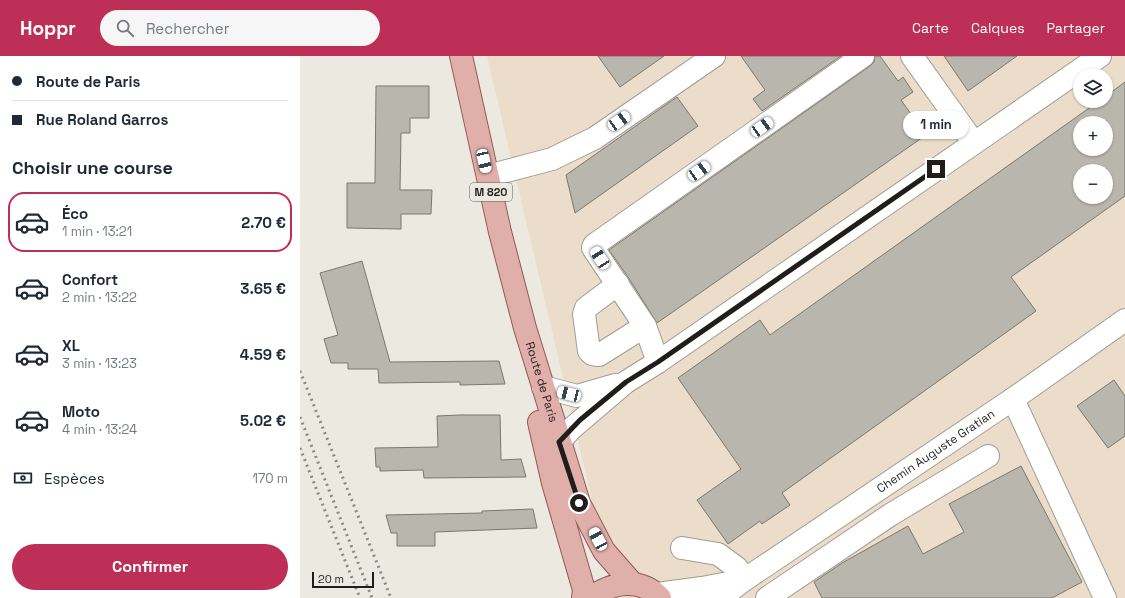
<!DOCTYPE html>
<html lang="fr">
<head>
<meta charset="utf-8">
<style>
  :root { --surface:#fff; --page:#f6f6f7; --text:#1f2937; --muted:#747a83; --line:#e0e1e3; --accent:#be2f58 }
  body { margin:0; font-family:"Space Grotesk",sans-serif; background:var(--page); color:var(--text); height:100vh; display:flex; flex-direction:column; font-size:15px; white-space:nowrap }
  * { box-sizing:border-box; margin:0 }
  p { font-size:13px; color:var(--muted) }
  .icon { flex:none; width:22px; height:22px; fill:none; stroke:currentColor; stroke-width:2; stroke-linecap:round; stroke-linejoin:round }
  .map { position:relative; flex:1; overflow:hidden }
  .panel { display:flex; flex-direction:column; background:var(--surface); width:300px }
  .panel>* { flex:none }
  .guide { display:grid; align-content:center; height:88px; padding:0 12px; background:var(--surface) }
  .buttons { position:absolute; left:773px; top:12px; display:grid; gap:8px }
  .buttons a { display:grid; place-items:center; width:40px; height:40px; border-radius:50%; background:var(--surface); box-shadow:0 1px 3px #0004; font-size:20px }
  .scale { position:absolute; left:12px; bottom:10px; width:62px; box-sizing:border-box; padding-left:4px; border:2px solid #1f1e1b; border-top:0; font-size:11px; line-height:14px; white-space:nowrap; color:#1f1e1b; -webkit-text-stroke:3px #ece9e0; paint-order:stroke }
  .end { position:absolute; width:18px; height:18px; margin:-9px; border:5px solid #1f1e1b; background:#fff; box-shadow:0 0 0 2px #fff }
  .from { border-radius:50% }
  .bubble { position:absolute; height:28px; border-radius:14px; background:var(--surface); box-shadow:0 1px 3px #0004; font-size:13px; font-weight:700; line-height:28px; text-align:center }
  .car { position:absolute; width:12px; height:24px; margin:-12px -6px; border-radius:5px; box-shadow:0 0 3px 1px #0007; background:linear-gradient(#fff 24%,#345 0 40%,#fff 0 76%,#345 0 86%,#fff 0) }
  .guide b { display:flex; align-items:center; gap:14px; height:38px; font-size:15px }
  .guide b+b { border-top:1px solid var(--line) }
  .guide i { width:10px; height:10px; background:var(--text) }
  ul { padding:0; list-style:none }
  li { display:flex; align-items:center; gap:12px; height:60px; margin:0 8px 6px; padding:0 4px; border:2px solid transparent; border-radius:16px }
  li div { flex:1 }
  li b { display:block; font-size:15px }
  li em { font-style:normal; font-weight:700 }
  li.on { border-color:var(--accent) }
  li>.icon { width:36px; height:36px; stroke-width:1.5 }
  h2 { padding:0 12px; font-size:18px; line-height:48px }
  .pay { display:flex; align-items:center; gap:10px; height:44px; padding:0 12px; font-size:15px }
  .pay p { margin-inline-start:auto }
  .cta { display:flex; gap:8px; margin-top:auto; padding:8px 12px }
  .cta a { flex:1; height:46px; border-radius:24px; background:var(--accent); color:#fff; font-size:16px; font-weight:700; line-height:46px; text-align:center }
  header { display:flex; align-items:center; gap:24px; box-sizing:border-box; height:56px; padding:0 20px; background:var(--accent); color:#fff }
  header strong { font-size:19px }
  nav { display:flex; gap:22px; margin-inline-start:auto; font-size:14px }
  .search { width:280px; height:36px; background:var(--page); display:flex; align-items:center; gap:10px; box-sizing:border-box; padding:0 14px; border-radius:22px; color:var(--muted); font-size:15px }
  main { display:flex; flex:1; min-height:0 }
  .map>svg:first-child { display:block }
  .industrial { fill:#ecddca; fill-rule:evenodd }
  .building { fill:#b8b6ad; stroke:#7a786f; fill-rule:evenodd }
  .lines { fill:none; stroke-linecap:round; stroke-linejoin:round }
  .minor-casing { stroke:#9f9c94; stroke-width:24 }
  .major-casing { stroke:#905a53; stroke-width:24 }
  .minor { stroke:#fff; stroke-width:22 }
  .major { stroke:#e1afaa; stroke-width:22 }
  .rail { stroke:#8b8983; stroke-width:3; stroke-dasharray:2 4; stroke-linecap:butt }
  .route { stroke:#1f1e1b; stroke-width:5 }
  .labels { text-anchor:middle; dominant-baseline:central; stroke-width:3.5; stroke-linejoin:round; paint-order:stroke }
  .shield { fill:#ece9e0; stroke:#5c5b56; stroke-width:1 }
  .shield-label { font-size:11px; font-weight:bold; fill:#1f1e1b }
  .street-label { font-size:12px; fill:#1f1e1b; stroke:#ece9e0 }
</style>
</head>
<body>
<header>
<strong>Hoppr</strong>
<div class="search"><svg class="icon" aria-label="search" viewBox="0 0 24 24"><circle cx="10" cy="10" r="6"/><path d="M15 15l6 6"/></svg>Rechercher</div>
<nav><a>Carte</a><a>Calques</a><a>Partager</a></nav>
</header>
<main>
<section class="panel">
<div class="guide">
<b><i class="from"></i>Route de Paris</b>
<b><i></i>Rue Roland Garros</b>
</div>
<h2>Choisir une course</h2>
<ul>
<li class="on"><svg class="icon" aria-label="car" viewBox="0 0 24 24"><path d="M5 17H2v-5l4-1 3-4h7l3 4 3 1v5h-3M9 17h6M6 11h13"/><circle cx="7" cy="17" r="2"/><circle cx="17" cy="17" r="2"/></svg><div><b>Éco</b><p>1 min · 13:21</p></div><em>2.70 €</em></li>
<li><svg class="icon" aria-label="car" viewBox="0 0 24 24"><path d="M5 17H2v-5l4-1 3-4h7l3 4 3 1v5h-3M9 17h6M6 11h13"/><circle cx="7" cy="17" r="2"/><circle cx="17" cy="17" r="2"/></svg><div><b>Confort</b><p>2 min · 13:22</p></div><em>3.65 €</em></li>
<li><svg class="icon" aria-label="car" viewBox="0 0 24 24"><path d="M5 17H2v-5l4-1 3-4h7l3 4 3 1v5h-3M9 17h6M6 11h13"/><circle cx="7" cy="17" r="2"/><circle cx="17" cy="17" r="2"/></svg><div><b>XL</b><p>3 min · 13:23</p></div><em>4.59 €</em></li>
<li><svg class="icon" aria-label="car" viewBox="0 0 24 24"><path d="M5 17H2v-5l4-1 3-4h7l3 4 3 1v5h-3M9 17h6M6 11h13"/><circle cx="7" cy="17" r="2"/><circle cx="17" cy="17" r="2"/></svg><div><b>Moto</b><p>4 min · 13:24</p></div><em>5.02 €</em></li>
</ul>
<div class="pay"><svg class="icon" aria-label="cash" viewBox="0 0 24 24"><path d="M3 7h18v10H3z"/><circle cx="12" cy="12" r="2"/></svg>Espèces<p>170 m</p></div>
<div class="cta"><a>Confirmer</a></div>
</section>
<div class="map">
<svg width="825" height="542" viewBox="0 0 825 542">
  <rect width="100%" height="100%" fill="#ece9e0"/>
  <!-- industrial -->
  <path class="industrial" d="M187,0H825V542H315ZM780,19H806V45H780ZM780,67H806V93H780ZM780,115H806V141H780Z"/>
  <!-- building -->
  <g class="building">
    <polygon points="298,0 364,0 320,31"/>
    <polygon points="441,0 541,0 462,55 453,43 465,34"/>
    <polygon points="575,0 580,0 598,25 603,21 613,36 601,44 626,79 357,267 328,221 309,194 570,10 574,6"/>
    <polygon points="644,0 717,0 668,35"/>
    <path d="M825,26V140L711,221L736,255L482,437L490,449L462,468L460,465L428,488L397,444L441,413L378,322L460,264L470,279L799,45H806V40ZM780,67H806V93H780ZM780,115H806V141H780Z"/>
    <polygon points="76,30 129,30 129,62 110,62 110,77 101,77 100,134 132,134 131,158 101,158 101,173 47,172 47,127 75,127"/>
    <polygon points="377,41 398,70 275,157 266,119"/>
    <polygon points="62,205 90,306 199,305 205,328 160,329 160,326 79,327 78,313 48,313 48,307 31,307 24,283 38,279 20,217"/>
    <polygon points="814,324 825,340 825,380 808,392 777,350"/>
    <polygon points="160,359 200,359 201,404 221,403 226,421 124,422 123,414 80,415 80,411 76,411 75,392 138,391 137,360"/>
    <polygon points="721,410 782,526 752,542 522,542 514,526 542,507 608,470 623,498 664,476 649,448"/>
    <polygon points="233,453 237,472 135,476 135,490 97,490 97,477 91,477 86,459 182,457 182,455"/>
  </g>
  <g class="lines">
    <defs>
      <g id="minor">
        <polyline points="612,0 674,87"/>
        <polyline points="188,120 252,103 295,82 414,0"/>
        <polyline points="318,228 286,252 284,258 289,295 292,298 299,299 345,270"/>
        <polyline points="358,306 345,270 293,192 294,189 563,0"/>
        <polyline points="243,331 277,340 315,329"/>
        <polyline points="713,343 805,542"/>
        <polyline points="259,386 271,373 326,326 358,306 800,0"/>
        <path id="s1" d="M382,492L418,498L437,512L444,524L713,343L825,264"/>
        <polyline points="357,538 402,532 444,524 420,542"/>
        <polyline points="467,542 590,459 688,400"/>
      </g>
      <g id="major">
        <path id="s2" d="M161,0L200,176L225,272L279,447L304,495L333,528"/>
        <polyline points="239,366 253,427 284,534 283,542"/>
        <path d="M291,542C311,526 341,521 360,542"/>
      </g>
    </defs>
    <!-- minor casing -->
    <use href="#minor" class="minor-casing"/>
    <!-- major casing -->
    <use href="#major" class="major-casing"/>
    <!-- minor -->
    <use href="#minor" class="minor"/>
    <!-- major -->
    <use href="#major" class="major"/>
    <!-- rail -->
    <g class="rail">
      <polyline points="0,315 91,542"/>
      <polyline points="0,361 72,542"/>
      <polyline points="0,392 60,542"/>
    </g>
  </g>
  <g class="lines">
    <!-- route -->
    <polyline class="route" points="279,447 259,386 280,364 326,326 358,306 636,113"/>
  </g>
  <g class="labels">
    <!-- shield labels -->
    <rect class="shield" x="170" y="127" width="42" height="18" rx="3"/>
    <g class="shield-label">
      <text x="191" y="136">M 820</text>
    </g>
    <!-- street labels -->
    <g class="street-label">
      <text stroke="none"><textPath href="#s2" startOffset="336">Route de Paris</textPath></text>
      <text stroke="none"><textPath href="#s1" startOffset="305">Chemin Auguste Gratian</textPath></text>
    </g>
  </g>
</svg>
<div class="buttons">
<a><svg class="icon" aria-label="layers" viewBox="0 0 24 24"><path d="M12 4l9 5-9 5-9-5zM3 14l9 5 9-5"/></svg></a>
<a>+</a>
<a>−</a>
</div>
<div class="scale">20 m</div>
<i class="end from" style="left:279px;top:447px"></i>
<i class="end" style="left:636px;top:113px"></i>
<div class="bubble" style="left:603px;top:55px;width:66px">1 min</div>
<i class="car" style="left:319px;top:65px;rotate:55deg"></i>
<i class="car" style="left:462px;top:71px;rotate:55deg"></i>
<i class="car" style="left:184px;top:105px;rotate:167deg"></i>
<i class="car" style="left:399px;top:115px;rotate:55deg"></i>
<i class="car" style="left:300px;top:202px;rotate:327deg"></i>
<i class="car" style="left:269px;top:338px;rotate:284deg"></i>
<i class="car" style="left:298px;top:483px;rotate:332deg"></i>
</div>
</main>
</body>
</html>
